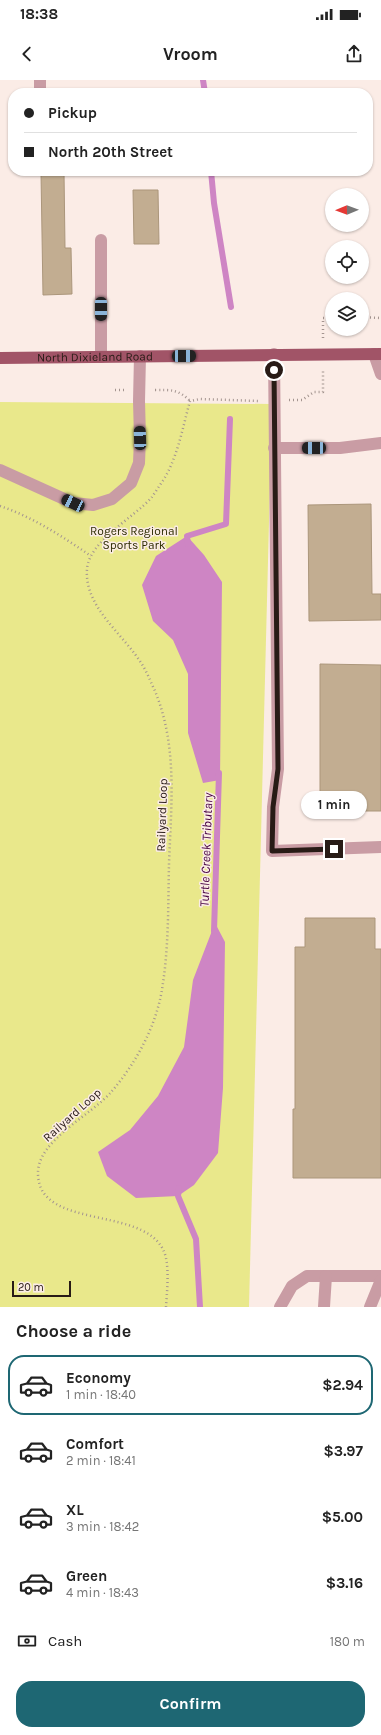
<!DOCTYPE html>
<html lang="en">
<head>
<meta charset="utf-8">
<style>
  :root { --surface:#fff; --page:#f6f6f6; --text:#222; --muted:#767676; --line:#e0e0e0; --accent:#1e6773 }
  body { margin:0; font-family:Karla,sans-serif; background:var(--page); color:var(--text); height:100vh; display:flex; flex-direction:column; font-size:15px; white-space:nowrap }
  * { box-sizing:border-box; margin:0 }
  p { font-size:13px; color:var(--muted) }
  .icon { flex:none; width:22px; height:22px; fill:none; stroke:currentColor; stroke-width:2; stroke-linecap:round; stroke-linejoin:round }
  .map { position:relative; height:1227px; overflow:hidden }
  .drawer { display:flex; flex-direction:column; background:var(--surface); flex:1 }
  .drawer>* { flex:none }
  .banner { position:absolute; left:8px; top:8px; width:365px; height:88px; border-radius:16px; box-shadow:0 1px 3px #0004; display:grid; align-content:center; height:88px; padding:0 16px; background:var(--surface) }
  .needle { width:26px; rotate:269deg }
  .tools { position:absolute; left:325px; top:108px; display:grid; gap:8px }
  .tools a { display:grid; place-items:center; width:44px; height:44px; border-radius:50%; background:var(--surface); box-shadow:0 1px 3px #0004; font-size:20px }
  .scale { position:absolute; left:12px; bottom:10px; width:59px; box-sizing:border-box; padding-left:4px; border:2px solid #281b16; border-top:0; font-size:11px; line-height:14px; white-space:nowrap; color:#281b16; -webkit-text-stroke:3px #fbece6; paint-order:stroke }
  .end { position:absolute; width:18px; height:18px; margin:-9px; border:5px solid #281b16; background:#fff; box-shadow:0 0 0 2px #fff }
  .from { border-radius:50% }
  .bubble { position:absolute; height:28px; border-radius:14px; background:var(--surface); box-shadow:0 1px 3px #0004; font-size:13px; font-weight:700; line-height:28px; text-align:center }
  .car { position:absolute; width:12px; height:24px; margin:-12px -6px; border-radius:5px; box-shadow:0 0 3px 1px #0007; background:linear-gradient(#222 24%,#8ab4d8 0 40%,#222 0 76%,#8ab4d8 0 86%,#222 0) }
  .banner b { display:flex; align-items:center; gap:14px; height:38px; font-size:15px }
  .banner b+b { border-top:1px solid var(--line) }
  .banner i { width:10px; height:10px; background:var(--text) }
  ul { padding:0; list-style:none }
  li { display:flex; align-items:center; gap:12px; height:60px; margin:0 8px 6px; padding:0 8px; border:2px solid transparent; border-radius:16px }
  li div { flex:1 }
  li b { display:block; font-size:15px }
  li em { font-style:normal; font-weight:700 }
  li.selected { border-color:var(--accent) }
  li>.icon { width:36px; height:36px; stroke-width:1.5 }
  h2 { padding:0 16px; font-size:18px; line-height:48px }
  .pay { display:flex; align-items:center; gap:10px; height:44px; padding:0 16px; font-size:15px }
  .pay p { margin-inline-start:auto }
  .action { display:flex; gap:8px; margin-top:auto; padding:8px 16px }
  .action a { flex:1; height:46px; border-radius:16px; background:var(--accent); color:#fff; font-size:16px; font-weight:700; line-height:46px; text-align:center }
  .status { display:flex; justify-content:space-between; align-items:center; height:28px; padding:0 20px; background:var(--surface); direction:ltr }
  .status svg { height:11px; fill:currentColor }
  header { display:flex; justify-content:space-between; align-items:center; height:52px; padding:0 16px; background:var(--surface); font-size:18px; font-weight:700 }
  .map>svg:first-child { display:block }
  .green { fill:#e9e88b }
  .water { fill:#ce85c4 }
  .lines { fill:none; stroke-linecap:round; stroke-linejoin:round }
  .stream { stroke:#ce85c4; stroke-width:6 }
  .building { fill:#c2ad91; stroke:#ab967b }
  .path { stroke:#a49590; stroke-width:2.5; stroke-dasharray:1 3; stroke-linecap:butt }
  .minor { stroke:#c99ca4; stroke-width:12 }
  .major { stroke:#a15467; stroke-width:12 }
  .route { stroke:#281b16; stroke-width:5 }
  .labels { text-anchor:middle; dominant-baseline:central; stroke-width:3; stroke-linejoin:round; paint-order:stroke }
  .street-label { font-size:12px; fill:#281b16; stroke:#fbece6 }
  .park-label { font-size:12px; fill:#2d2c01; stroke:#fbece6 }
  .water-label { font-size:13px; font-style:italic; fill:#480443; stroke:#fbece6 }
</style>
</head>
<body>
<div class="status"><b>18:38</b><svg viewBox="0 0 49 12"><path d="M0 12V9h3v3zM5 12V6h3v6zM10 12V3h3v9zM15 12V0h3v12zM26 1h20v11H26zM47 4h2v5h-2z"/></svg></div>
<header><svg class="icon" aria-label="back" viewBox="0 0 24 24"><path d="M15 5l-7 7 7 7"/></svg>Vroom<svg class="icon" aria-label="share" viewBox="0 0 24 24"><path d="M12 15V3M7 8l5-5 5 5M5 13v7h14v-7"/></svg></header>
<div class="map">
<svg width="381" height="1227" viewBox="0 0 381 1227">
  <rect width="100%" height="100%" fill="#fbece6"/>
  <!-- green -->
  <polygon class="green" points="0,322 272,324 249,1227 0,1227"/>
  <!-- water -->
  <g class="water">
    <polygon points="187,456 204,475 222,502 220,700 203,703 188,653 188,594 173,560 153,541 142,505 156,476"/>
    <polygon points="215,843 225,862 223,1008 218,1073 194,1105 178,1116 136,1118 107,1096 98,1072 130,1050 158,1016 184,967 193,900"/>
  </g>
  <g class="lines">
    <!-- stream -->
    <g class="stream">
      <polyline points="203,0 205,13"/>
      <polyline points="211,91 214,123 231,227"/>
      <polyline points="188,464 187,456 226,444 230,339"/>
      <polyline points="214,851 219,693"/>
      <polyline points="179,1108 178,1116 196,1159 200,1227"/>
    </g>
  </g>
  <!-- building -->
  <g class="building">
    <polygon points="64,92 65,168 71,168 72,214 43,215 41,93"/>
    <polygon points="133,110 158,110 159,164 134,164"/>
    <polygon points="371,424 372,514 381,514 381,540 309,541 308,425"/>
    <polygon points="320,584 381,585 381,731 320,731"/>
    <polygon points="305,838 375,838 375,869 381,869 381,1098 293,1098 293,1029 295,1029 295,867 305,867"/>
  </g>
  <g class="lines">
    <!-- path -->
    <g class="path">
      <polyline points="362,237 381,238"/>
      <polyline points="323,258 323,238 332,238"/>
      <polyline points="115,310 124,310"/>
      <path d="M155,310C171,310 178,309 190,321"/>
      <polyline points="289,320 302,320 314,312 323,312 323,289"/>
      <path d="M0,426C33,437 63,457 91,476"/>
      <path d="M166,1227C167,1212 169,1193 166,1178C154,1123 39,1153 38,1094C37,1060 91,1036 112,1011C135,984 154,950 161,915C169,872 168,827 169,784C171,725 178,667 155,611C151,603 148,594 143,586C125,555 84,528 87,489C89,461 135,437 152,417C156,411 160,405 164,399C178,376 183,346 190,321L200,319L260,321"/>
    </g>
    <!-- minor -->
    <g class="minor">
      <polyline points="40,13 40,0"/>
      <polyline points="274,274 278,689 273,727 272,771 381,767"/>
      <polyline points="374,274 381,294"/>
      <polyline points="101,277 101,160"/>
      <polyline points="274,368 340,368 381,363"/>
      <polyline points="0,390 73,423 93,425 112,419 131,403 139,383 140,358 139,321 140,276"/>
      <polyline points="280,1227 292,1206 307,1196 381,1196"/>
      <polyline points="324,1227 326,1196"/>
      <polyline points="370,1227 381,1200"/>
    </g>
    <!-- major -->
    <path class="major" id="s1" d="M0,278L381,274"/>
  </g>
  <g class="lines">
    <!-- route -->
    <polyline class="route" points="274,290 278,689 273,727 272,771 334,769"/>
  </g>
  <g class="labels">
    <!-- street labels -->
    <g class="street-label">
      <text stroke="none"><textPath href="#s1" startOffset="95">North Dixieland Road</textPath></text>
      <text transform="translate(162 735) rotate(-88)">Railyard Loop</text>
      <text transform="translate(72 1035) rotate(-42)">Railyard Loop</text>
    </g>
    <!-- park labels -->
    <g class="park-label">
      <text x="134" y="451">Rogers Regional<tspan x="134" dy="14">Sports Park</tspan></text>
    </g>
    <!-- water labels -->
    <g class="water-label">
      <text transform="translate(206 770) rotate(-88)">Turtle Creek Tributary</text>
    </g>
  </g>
</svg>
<div class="tools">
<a><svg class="needle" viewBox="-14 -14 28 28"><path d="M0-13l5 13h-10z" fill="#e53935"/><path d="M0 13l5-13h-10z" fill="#767676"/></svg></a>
<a><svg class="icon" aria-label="locate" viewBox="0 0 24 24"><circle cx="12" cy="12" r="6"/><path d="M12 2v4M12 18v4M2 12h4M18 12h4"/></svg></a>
<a><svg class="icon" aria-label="layers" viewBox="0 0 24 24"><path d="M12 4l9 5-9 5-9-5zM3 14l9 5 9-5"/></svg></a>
</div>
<div class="scale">20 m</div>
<i class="end from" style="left:274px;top:290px"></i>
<i class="end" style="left:334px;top:769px"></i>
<div class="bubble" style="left:301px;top:711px;width:66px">1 min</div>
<i class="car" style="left:101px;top:229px;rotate:180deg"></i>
<i class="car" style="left:184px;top:276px;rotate:89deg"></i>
<i class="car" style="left:140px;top:358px;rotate:358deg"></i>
<i class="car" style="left:314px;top:368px;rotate:270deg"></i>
<i class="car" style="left:73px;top:423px;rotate:295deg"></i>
<div class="banner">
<b><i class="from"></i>Pickup</b>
<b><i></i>North 20th Street</b>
</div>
</div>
<section class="drawer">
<h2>Choose a ride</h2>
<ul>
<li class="selected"><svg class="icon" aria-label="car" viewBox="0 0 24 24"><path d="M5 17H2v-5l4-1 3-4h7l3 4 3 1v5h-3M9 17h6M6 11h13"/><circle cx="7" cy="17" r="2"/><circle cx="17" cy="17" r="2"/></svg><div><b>Economy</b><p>1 min · 18:40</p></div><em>$2.94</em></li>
<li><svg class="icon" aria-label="car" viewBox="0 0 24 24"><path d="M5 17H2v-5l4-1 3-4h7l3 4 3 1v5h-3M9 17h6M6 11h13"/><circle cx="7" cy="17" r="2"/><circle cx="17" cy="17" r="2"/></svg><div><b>Comfort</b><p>2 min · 18:41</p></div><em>$3.97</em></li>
<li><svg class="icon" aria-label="car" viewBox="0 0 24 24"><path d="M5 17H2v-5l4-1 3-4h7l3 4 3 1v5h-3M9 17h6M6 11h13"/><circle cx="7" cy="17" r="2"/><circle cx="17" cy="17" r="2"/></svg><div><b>XL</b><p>3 min · 18:42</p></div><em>$5.00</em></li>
<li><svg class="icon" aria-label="car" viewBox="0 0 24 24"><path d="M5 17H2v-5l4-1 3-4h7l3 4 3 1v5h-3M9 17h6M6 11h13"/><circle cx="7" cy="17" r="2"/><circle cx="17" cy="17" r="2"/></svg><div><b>Green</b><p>4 min · 18:43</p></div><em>$3.16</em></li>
</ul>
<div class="pay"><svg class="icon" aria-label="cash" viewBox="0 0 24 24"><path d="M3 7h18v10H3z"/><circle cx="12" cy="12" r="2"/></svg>Cash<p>180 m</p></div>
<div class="action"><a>Confirm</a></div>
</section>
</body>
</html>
